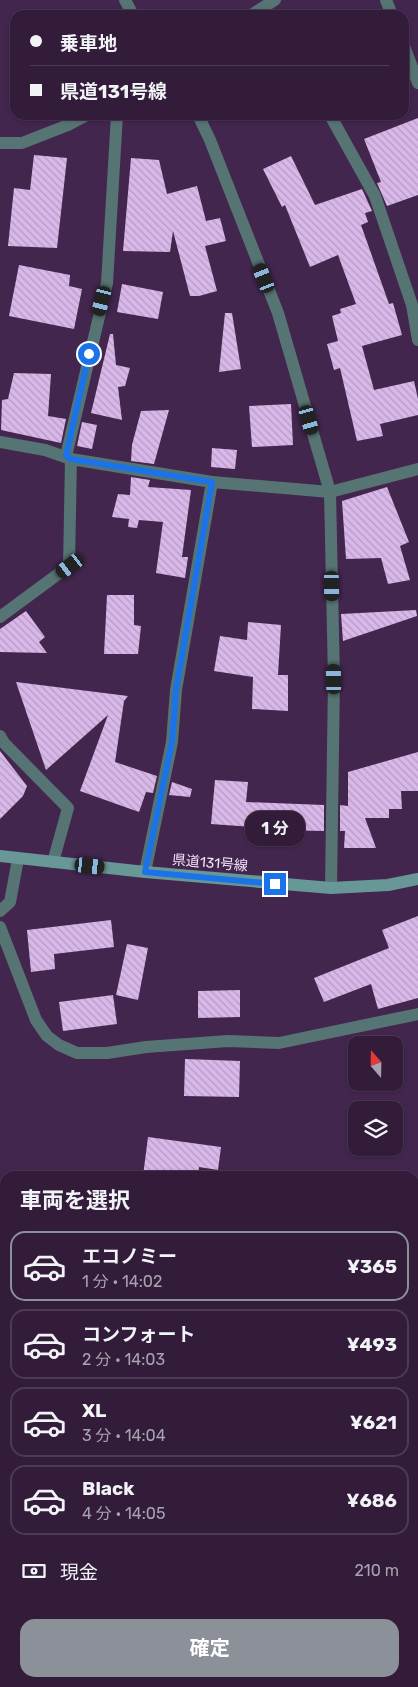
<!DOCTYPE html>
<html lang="ja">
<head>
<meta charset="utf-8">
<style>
  :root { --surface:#321c3a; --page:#3a2542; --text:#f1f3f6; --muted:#a8a1af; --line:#4d3a54; --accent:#8c9099 }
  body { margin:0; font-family:Rubik,"Noto Sans JP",sans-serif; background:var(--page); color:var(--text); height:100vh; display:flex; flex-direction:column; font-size:19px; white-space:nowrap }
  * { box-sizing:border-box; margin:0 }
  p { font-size:16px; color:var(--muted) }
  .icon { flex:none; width:28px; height:28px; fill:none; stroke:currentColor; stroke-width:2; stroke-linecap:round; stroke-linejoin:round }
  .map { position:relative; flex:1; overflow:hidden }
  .side { position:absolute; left:0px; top:1171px; width:419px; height:516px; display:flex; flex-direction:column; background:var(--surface); border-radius:15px 15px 0 0; box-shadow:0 1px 4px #0004,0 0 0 1px var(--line) }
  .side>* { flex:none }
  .guide { position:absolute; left:10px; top:10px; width:399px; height:110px; border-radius:15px; box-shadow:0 1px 4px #0004,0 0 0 1px var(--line); display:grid; align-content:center; height:110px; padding:0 20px; background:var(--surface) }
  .needle { width:32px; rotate:340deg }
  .controls { position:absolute; left:348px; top:1036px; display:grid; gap:10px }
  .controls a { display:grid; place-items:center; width:55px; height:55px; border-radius:10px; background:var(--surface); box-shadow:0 1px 4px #0004,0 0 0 1px var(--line); font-size:25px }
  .end { position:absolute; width:22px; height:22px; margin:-11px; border:6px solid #1a73e8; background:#fff; box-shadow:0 0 0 2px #fff }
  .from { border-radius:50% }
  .bubble { position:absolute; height:35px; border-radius:15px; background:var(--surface); box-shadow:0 1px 4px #0004,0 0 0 1px var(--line); font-size:16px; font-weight:700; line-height:35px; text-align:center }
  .car { position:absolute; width:15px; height:30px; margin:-15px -8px; border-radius:6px; box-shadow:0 0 4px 1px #0007; background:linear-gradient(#222 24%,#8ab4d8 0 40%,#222 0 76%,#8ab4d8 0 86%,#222 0) }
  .guide b { display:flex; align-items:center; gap:18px; height:48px; font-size:19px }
  .guide b+b { border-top:1px solid var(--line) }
  .guide i { width:12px; height:12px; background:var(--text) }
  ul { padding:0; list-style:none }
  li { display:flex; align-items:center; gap:15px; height:70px; margin:0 10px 8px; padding:0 10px; border:2px solid var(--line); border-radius:15px }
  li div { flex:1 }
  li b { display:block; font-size:19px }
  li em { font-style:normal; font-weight:700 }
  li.active { border-color:var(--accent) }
  li>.icon { width:45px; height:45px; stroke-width:1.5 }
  h2 { padding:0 20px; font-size:22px; line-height:60px }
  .pay { display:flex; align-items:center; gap:12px; height:55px; padding:0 20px; font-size:19px }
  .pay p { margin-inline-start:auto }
  .action { display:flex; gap:10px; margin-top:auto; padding:10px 20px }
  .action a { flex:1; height:58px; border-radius:15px; background:var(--accent); color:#fff; font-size:20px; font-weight:700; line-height:58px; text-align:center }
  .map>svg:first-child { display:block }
  .building { fill:url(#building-back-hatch) }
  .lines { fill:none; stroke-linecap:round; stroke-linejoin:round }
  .street { stroke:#567473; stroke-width:12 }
  .secondary { stroke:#679897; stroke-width:12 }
  .route { stroke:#1a73e8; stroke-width:6 }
  .labels { text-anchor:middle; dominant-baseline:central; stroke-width:5; stroke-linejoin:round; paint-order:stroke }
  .street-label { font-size:14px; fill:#f2e1fa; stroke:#42264e }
</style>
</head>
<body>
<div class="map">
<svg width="418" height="1687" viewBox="0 0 418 1687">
  <defs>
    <pattern id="building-back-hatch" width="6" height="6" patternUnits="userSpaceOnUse" patternTransform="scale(1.25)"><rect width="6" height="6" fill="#d9b7e9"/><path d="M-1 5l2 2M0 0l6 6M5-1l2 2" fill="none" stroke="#b59ac2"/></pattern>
  </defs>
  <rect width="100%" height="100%" fill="#42264e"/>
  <!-- building -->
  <g class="building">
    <polygon points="418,118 418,195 387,206 377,183 381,182 364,139"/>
    <polygon points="34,155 67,158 57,248 8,246 14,188 30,190"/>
    <polygon points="291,156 315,205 362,189 372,211 365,213 368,222 361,225 389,304 393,303 402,335 362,346 374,390 414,381 418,399 418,415 380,424 383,436 357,441 340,368 334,370 327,344 338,341 332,316 341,313 340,309 356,304 338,255 310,267 285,205 282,207 263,169"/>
    <polygon points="131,158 159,160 167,194 197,186 206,221 220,218 226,241 205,246 217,291 199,296 190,296 173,231 170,252 123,251"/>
    <polygon points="19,265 70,275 69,286 82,289 74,329 9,316"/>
    <polygon points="122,284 163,292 158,319 117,312"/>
    <polygon points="225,313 232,313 241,369 219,372"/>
    <polygon points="110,334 113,334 116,365 130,368 125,386 118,387 122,420 91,413"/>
    <polygon points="14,373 51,374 48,416 66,419 61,443 1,430 2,400 8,399"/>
    <polygon points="291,404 293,445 252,447 249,406"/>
    <polygon points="169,410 154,464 131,461 132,445 141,411"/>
    <polygon points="82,422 97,425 92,449 77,446"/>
    <polygon points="212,448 237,450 235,469 211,467"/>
    <polygon points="131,477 150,480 148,487 191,490 182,557 188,557 185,578 156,573 163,522 139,520 137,528 128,527 129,519 112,517 118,494 130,495"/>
    <polygon points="387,487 409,542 400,546 410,580 388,584 381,558 346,559 342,501"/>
    <polygon points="107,595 134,595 134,625 141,626 138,654 104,654"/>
    <polygon points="416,610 417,616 343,641 341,614"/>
    <polygon points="26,611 45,637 39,642 47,653 0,652 0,629"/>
    <polygon points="248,622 281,625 278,675 288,675 288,711 252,709 253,677 214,671 220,636 247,640"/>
    <polygon points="16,682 128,696 124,701 115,762 157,776 153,793 146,792 139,812 80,791 108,715 46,770"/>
    <polygon points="0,751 27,786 23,796 0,819"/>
    <polygon points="418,752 418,791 401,791 402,809 389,809 389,818 365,818 376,848 344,848 345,831 340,831 340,805 348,806 348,772"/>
    <polygon points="215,780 248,782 246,802 324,805 324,831 275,830 275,843 252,841 253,827 211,824"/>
    <polygon points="172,782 192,789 190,797 169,795"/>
    <polygon points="418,916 418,998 378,1009 371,984 324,1002 314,978 389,948 382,930"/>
    <polygon points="111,920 114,947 54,954 55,969 31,972 27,930"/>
    <polygon points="127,944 148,948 138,1000 116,995"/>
    <polygon points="240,990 240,1017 198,1018 198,991"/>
    <polygon points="113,995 117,1024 63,1031 59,1002"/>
    <polygon points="185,1059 240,1061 239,1097 184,1096"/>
    <polygon points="148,1137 221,1147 218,1170 199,1167 198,1176 143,1176"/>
  </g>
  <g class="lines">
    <!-- street -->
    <g class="street">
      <polyline points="125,0 133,15"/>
      <polyline points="386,0 392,15"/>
      <polyline points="251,15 275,0"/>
      <polyline points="404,46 418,83"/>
      <polyline points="198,115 210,140 278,313 330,492 334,679 331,888"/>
      <polyline points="330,115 375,196 412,305 418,340"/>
      <polyline points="0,143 22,143 68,125 87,115"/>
      <polyline points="0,442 45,450 71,459 212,482 330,492 418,469"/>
      <polyline points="66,456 107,283 117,115"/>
      <polyline points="0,617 69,566 71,459"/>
      <polyline points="0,736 4,743 68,808 53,862"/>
      <polyline points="145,872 172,742 176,690 212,482"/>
      <polyline points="0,911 10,902 18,859"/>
      <polyline points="0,927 36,1020 47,1036 59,1045 77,1053 107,1053 146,1047 228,1041 279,1043 418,1014"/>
      <polyline points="0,1559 5,1560"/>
      <polyline points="414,1568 418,1567"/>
      <polyline points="414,1608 418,1607"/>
      <polyline points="273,1687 277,1682"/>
    </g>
    <!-- secondary -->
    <polyline class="secondary" points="0,856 145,872 331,888 388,885 418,879"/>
  </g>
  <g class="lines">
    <!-- route -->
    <polyline class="route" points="89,354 66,456 71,459 212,482 176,690 172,742 145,872 275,884"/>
  </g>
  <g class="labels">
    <!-- street labels -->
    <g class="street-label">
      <text transform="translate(210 863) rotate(5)">県道131号線</text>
    </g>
  </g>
</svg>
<div class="controls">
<a><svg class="needle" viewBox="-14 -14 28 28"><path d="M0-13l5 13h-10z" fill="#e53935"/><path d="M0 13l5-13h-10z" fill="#a8a1af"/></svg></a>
<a><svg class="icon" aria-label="layers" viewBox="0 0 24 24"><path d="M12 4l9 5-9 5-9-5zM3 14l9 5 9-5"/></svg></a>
</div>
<i class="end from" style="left:89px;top:354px"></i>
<i class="end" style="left:275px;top:884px"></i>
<div class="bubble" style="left:245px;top:811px;width:60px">1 分</div>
<i class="car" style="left:264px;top:278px;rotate:338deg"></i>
<i class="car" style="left:102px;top:301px;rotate:194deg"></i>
<i class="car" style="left:309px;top:420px;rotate:164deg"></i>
<i class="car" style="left:70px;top:566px;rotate:233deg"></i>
<i class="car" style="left:332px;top:586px;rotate:179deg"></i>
<i class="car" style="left:334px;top:679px;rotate:359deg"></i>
<i class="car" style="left:90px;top:866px;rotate:96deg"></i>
<div class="guide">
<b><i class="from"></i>乗車地</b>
<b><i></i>県道131号線</b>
</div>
<section class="side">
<h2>車両を選択</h2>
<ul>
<li class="active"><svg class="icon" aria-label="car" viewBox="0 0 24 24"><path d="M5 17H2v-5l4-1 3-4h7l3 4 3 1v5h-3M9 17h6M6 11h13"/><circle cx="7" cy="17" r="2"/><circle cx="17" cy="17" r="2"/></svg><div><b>エコノミー</b><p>1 分 · 14:02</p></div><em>¥365</em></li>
<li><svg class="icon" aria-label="car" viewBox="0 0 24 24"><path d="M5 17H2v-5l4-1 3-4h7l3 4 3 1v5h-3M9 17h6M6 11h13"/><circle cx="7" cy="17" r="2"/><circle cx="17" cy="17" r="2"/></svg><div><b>コンフォート</b><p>2 分 · 14:03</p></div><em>¥493</em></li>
<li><svg class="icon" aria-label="car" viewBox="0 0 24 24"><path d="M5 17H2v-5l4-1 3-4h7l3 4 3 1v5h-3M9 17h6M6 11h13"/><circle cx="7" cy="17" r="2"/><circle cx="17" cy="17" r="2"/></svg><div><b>XL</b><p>3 分 · 14:04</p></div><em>¥621</em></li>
<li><svg class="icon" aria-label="car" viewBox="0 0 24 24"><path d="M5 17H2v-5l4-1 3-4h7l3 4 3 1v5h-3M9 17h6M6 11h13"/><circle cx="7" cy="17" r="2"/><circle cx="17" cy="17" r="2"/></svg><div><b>Black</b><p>4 分 · 14:05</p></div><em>¥686</em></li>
</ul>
<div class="pay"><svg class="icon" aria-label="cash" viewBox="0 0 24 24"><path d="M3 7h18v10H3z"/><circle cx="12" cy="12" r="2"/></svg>現金<p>210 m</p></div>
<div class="action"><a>確定</a></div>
</section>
</div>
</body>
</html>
